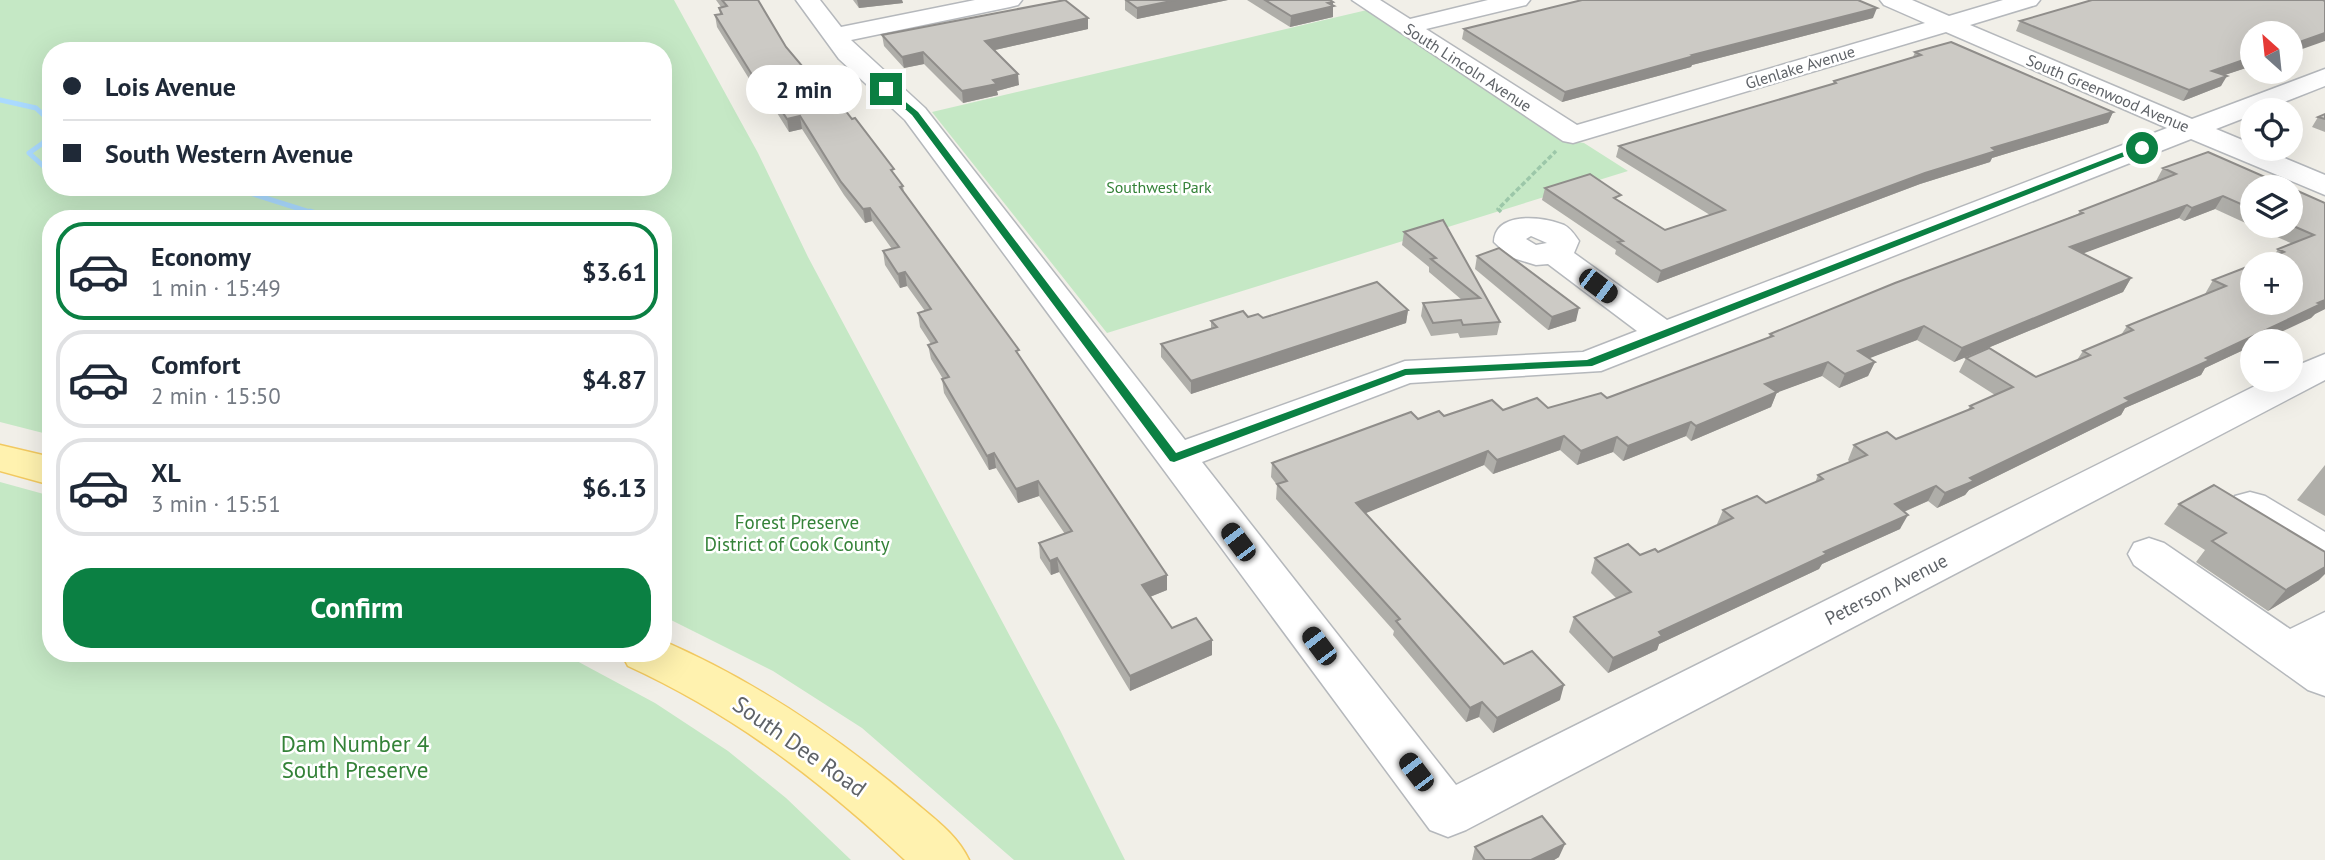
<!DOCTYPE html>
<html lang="en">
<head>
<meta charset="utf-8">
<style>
  :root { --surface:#fff; --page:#f2f2f3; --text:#1f2937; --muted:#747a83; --line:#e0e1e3; --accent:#0b8043 }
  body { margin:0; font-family:"PT Sans",sans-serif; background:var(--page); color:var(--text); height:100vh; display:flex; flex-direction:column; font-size:26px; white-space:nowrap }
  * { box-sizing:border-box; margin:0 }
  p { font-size:23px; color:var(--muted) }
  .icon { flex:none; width:38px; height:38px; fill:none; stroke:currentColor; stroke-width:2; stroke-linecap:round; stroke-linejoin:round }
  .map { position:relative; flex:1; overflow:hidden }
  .side { position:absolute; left:42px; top:210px; width:630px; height:452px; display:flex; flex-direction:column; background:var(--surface); border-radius:28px; box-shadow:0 7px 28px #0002 }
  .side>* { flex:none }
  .top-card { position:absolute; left:42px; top:42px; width:630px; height:154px; border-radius:28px; box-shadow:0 7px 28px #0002; display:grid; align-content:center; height:154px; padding:0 21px; background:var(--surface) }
  .needle { width:46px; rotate:333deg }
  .controls { position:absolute; left:2240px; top:21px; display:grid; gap:14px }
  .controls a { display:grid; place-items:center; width:63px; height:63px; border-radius:50%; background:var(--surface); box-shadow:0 7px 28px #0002; font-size:35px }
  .end { position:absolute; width:32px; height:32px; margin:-16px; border:9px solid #0b8043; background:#fff; box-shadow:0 0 0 4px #fff }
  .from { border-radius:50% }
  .bubble { position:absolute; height:49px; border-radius:24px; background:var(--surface); box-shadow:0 7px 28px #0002; font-size:23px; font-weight:700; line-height:49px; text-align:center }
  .car { position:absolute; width:21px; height:42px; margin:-21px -10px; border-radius:9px; box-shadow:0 0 5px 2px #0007; background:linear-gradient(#222 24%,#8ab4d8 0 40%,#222 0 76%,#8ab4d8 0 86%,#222 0) }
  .top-card b { display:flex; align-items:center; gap:24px; height:66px; font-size:26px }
  .top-card b+b { border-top:2px solid var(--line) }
  .top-card i { width:18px; height:18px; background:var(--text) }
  ul { padding:12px 0 0; list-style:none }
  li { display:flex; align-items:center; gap:21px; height:98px; margin:0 14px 10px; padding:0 7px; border:4px solid var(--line); border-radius:28px }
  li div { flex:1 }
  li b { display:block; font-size:26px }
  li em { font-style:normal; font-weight:700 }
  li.current { border-color:var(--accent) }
  li>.icon { width:63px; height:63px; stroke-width:1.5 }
  .button { display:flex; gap:14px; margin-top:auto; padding:14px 21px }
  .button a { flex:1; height:80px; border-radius:28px; background:var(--accent); color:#fff; font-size:28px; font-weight:700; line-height:80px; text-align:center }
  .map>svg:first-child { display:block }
  .green { fill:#c5e8c5; fill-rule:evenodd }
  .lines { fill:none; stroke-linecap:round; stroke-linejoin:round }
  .stream-far1 { stroke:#aadaff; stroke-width:5 }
  .stream { stroke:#aadaff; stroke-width:7 }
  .minor-casing { stroke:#b5b8bc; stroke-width:3 }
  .major-casing { stroke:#f2c960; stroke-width:3 }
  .path { stroke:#9cc7a9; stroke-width:3.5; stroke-dasharray:5 2.5; stroke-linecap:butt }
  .minor { fill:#fff; fill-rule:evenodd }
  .major { fill:#fff2af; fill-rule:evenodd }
  .wall { fill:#afaea9 }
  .shaded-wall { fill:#8f8d8a }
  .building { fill:#cccac5; stroke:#8f8d8a; stroke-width:2 }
  .route { fill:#0b8043 }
  .labels { text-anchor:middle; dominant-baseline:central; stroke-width:5; stroke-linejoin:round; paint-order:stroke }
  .far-street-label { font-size:16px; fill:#5f6368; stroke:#fff }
  .far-park-label { font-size:16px; fill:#348238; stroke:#fff }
  .park-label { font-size:19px; fill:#348238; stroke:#fff }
  .street-label { font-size:19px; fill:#5f6368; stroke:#fff }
  .near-park-label { font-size:23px; fill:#348238; stroke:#fff }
  .near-street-label { font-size:23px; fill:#5f6368; stroke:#fff }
</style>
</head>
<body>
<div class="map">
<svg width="2325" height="860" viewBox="0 0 2325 860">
  <rect width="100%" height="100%" fill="#f1efe8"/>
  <!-- green -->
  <g class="green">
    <path d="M0,0H674L758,153L808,257L1060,730L1125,860H1014L862,728L773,671L663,616V219H51V435L0,422ZM51,51H663V187H51Z"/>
    <polygon points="1367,10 1564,140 1584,143 1628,171 1107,333 932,112"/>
    <polygon points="0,482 51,496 51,653 562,653 655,703 728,751 786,798 851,860 0,860"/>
  </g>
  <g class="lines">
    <!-- stream-far1 -->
    <g class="stream-far1">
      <polyline points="0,100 36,108 51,122"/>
      <polyline points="51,127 43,143 29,153 51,173"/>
      <polyline points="231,187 316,214"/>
    </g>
    <!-- stream -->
    <polyline class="stream" points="310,212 332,219"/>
    <defs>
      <g id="minor">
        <path d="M796,0H820L841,27L975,0H1022L1018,5L1010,7L851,40L925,108L1185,440L1405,361L1583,352L1637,331L1548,264L1536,265L1510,257L1494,242C1495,211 1543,216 1564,225C1570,228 1575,235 1579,241L1574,253L1667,320L2167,128L1946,32L1573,143L1563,141L1352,0H1380L1410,19L1488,0H1530L1526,5L1426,29L1577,125L1925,23L1884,5L1880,0H1912L1949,16L2003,0H2040L2036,5L1970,25L2192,119L2325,69V86L2264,110H2252V115L2216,129L2252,144V149H2263L2325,175V195L2191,139L1601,371L1410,383L1202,462L1456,785L2267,380H2291V368L2325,354V380L1466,830L1448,837L1430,830L905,120L839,59ZM1531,236L1547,243L1536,245L1526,239Z"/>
        <polygon points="2250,492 2265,496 2325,532 2325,568 2310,563 2235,516 2229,506 2235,496"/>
        <polygon points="2149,538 2164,543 2290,629 2325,612 2325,696 2308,690 2134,565 2128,554 2134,543"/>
      </g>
      <g id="major">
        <polygon points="0,445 51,457 51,485 0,471"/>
        <path d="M663,641C755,681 835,735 911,799C932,817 957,834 969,860H905C821,781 733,714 628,666L621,653H663Z"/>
      </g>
    </defs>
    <!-- minor casing -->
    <use href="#minor" class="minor-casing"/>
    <!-- major casing -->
    <use href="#major" class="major-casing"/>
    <!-- path -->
    <polyline class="path" points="1501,212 1498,209 1556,151"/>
    <!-- minor -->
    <use href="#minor" class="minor"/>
    <!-- major -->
    <use href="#major" class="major"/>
  </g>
  <!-- wall -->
  <g class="wall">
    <polygon points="716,0 758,0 786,47 894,174 903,186 904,193 1020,357 1167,590 1150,597 1172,628 1212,640 1212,655 1130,691 1059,572 1051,575 1040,558 1039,543 1065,534 1039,496 1018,503 996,468 989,470 944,393 942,379 943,379 931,359 928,345 931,344 920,327 918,313 925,311 907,286 900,288 885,265 883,251 892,249 872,221 865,223 844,195 802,129 789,132 767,97 761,98 717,27 715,15 720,14 719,8 721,7"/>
    <polygon points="853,0 902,0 903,3 859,8"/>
    <polygon points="1125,0 1228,0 1137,19 1125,10"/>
    <polygon points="1247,0 1330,0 1333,6 1333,17 1290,27"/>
    <polygon points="1088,18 1088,29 995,50 1019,85 997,91 998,95 963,103 924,64 904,68 884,46 882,35"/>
    <polygon points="1873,18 1692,65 1691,67 1562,102 1462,39 1464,29"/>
    <polygon points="2020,21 2252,33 2252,66 2224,75 2221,86 2183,101 2016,31"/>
    <polygon points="1915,52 2113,112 2108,123 1992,158 1990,162 1920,184 1657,283 1615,254 1616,250 1542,200 1545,188 1620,201 1665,230 1710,215 1616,157 1619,146 1833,84 1834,81 1913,57"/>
    <polygon points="2325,114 2325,132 2312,127 2318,117"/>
    <polygon points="2163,168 2252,187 2252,226 2215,209 2184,221 2179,218 2083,253 2131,278 2123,292 1954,362 1917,340 1869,358 1875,362 1868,376 1839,388 1822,376 1777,392 1771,407 1691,441 1686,436 1623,461 1613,452 1577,465 1560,450 1493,474 1484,465 1365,513 1504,664 1560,700 1493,733 1479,717 1466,722 1393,635 1394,631 1276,499 1277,485 1271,477 1272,463 1418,419 1503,410 1548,408 1607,398 1769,337 1770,334 2078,214 2080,211 2156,181"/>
    <polygon points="2325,203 2325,309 2315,314 2311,318 2252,341 2252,346 2205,368 2201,375 2125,408 2121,415 1969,490 1965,495 1937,508 1928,501 1904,512 1900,529 1822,564 1819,569 1659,644 1657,650 1608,673 1569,632 1574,617 1617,599 1591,573 1595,558 1640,555 1658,552 1718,525 1717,524 1723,510 1766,503 1815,483 1818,475 1850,462 1848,460 1854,445 1896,439 1968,410 1970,406 1995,395 1959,372 1966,358 2036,377 2077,360 2083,351 2121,335 2127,326 2206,294 2205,294 2213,280 2274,256 2278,249 2293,244 2252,226 2291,226"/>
    <polygon points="1443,220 1500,322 1497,335 1460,338 1458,333 1431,336 1421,316 1423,303 1462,300 1429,272 1429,267 1402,245 1404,232"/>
    <polygon points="1477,256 1576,321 1548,330 1475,269"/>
    <polygon points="1408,310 1406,323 1191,394 1161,357 1161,344 1211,329 1211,321"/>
    <polygon points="2325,465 2325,516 2297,500"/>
    <polygon points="2179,504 2319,580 2268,611 2196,562 2205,550 2164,524"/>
    <polygon points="1475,847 1559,857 1554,860 1472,860"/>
  </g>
  <!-- shaded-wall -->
  <g class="shaded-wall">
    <polygon points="857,0 902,0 903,3 859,8"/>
    <polygon points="1176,0 1228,0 1137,19 1137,8"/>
    <polygon points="1333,2 1333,17 1290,27 1291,16"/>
    <polygon points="1877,8 1873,18 1692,65 1691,67 1562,102 1565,92 1692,55"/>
    <polygon points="1088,18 1088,29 986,52 985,41"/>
    <polygon points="2325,33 2325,41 2291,53 2291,45"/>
    <polygon points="923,52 924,64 904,68 902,57"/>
    <polygon points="2252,57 2252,66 2207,81 2212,71"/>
    <polygon points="1018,74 1019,85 997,91 998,95 963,103 962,91 993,80"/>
    <polygon points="2227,76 2221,86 2183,101 2189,90"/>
    <polygon points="765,85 767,97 761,98 759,86"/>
    <polygon points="2113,112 2108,123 1992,158 1990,162 1920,184 1657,283 1661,271 1992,148"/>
    <polygon points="800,116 802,129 789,132 787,119"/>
    <polygon points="2223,196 2215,209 2184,221 2192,208"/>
    <polygon points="2187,205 2179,218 2063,261 2070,247"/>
    <polygon points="870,208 872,221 865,223 863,209"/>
    <polygon points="905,272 907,286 900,288 898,274"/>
    <polygon points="2131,278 2123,292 1954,362 1962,348"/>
    <polygon points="2325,300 2325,309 2315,314 2311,318 2262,341 2252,341 2252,346 2205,368 2201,375 2125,408 2121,415 1969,490 1965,495 1937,508 1945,493 1970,478 2125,398"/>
    <polygon points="1579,308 1576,321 1548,330 1552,317"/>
    <polygon points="1408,310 1406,323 1191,394 1191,381"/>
    <polygon points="1924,326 1917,340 1852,365 1858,351"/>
    <polygon points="1828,362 1822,376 1760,399 1765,384"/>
    <polygon points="1875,362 1868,376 1839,388 1845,374"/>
    <polygon points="1777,392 1771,407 1691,441 1696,426"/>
    <polygon points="1691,422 1686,436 1623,461 1628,446"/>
    <polygon points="1564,436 1560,450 1493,474 1497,460"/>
    <polygon points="1617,437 1613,452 1577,465 1581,451"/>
    <polygon points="1488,451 1484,465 1354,518 1356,503"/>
    <polygon points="994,453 996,468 989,470 987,456"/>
    <polygon points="1038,481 1039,496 1018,503 1016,489"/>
    <polygon points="1936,486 1928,501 1887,519 1895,504"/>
    <polygon points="1908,515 1900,529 1822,564 1819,569 1659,644 1657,650 1608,673 1613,658 1659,632 1824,552"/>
    <polygon points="1057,558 1059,572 1051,575 1050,561"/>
    <polygon points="2325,567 2325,574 2319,580 2268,611 2286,590"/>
    <polygon points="1167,575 1167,590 1142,600 1142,585"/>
    <polygon points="1212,640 1212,655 1130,691 1130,676"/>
    <polygon points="1564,685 1560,700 1493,733 1497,718"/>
    <polygon points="1482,702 1479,717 1466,722 1470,708"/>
    <polygon points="1565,844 1559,857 1554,860 1531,860"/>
  </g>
  <!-- building -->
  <g class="building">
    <polygon points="722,0 758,0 786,47 829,98 835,97 852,119 855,118 894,169 891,170 903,186 900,187 1019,350 1016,351 1167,575 1142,585 1172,628 1196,618 1212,640 1130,676 1057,558 1050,561 1039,543 1072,531 1038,481 1016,489 994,453 987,456 942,379 949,377 928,345 937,342 918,313 931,309 905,272 898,274 883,251 899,247 870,208 863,209 841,182 800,116 787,119 765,85 759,86 715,15 722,14 719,8 727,6"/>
    <polygon points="1065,0 1088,18 985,41 1018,74 993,80 997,84 962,91 923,52 902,57 882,35"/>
    <polygon points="1126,0 1176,0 1137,8"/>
    <polygon points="1265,0 1330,0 1333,2 1328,3 1334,6 1291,16"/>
    <polygon points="1582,0 1858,0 1877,8 1692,55 1694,56 1565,92 1464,29"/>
    <polygon points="2092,0 2323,0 2325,1 2325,33 2291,45 2291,33 2252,33 2252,57 2212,71 2227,76 2189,90 2020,21"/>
    <polygon points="1951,42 2113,112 1992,148 1996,151 1925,173 1661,271 1618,242 1623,241 1545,188 1590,174 1621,195 1614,198 1665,230 1725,210 1619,146 1836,83 1834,81 1921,55 1915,52"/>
    <polygon points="2325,114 2325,119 2318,117"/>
    <polygon points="2208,152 2288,187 2252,187 2252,209 2223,196 2192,208 2187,205 2070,247 2131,278 1962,348 1924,326 1858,351 1875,362 1845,374 1828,362 1765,384 1777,392 1696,426 1691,422 1628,446 1617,437 1581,451 1564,436 1497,460 1488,451 1356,503 1504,664 1532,651 1564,685 1497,718 1482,702 1470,708 1396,621 1400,619 1277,484 1287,481 1272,463 1411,412 1418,419 1439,411 1444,416 1492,400 1503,410 1537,398 1548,408 1601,393 1607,398 1773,336 1770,334 1895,283 2083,213 2080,211 2176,174 2163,168"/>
    <polygon points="2291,188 2325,203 2325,300 2318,303 2321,304 2206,358 2210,360 2125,398 2130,401 1970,478 1974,481 1945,493 1936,486 1895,504 1908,515 1824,552 1827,554 1659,632 1662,636 1613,658 1574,617 1631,592 1595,558 1628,544 1640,555 1655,549 1658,552 1733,518 1723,510 1757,496 1766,503 1823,479 1818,475 1867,455 1854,445 1887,432 1896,439 1973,408 1970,406 2013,387 1966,358 1989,348 2036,377 2090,355 2083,351 2133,330 2127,326 2226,286 2213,280 2252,265 2252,303 2291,303 2291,264 2253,264 2284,252 2278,249 2314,235 2291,225"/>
    <polygon points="1443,220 1500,322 1463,325 1461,320 1433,323 1423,303 1480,298 1431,259 1436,258 1404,232"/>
    <polygon points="1499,248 1579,308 1552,317 1477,256"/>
    <polygon points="1377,282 1408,310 1191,381 1161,344 1217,327 1211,321 1243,311 1248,317 1258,314 1263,318"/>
    <polygon points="2214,485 2325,552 2325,567 2286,590 2212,541 2226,533 2179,504"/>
    <polygon points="1542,816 1565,844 1531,860 1485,860 1475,847"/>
  </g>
  <!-- route -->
  <polygon class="route" points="886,86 918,112 1176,453 1405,369 1587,360 2139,146 2146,148 1592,366 1406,375 1174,462 1170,461 912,115 883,90"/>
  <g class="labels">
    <!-- far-street labels -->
    <g class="far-street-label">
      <text transform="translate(1468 67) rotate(33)">South Lincoln Avenue</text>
      <text transform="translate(1800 67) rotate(-17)">Glenlake Avenue</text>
      <text transform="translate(2108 93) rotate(23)">South Greenwood Avenue</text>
    </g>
    <!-- far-park labels -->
    <g class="far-park-label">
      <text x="1159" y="187">Southwest Park</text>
    </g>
    <!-- park labels -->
    <g class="park-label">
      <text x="797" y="522">Forest Preserve<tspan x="797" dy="22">District of Cook County</tspan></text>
    </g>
    <!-- street labels -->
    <g class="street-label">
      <text transform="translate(1886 589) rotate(-27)">Peterson Avenue</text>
    </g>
    <!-- near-park labels -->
    <g class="near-park-label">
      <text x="355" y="743">Dam Number 4<tspan x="355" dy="26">South Preserve</tspan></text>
    </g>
    <!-- near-street labels -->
    <g class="near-street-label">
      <text transform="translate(800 746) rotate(35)">South Dee Road</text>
    </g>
  </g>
</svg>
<div class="controls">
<a><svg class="needle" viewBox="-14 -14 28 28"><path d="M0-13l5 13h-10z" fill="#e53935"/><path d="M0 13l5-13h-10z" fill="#747a83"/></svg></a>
<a><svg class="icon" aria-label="locate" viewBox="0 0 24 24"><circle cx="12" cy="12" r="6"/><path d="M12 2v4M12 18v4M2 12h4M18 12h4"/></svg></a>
<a><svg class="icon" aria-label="layers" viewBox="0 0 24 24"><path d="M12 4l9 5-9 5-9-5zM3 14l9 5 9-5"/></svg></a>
<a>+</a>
<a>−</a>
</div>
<i class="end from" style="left:2142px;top:148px"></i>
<i class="end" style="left:886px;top:89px"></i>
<div class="bubble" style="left:746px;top:65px;width:116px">2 min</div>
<i class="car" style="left:1598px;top:286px;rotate:127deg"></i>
<i class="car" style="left:1238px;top:542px;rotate:323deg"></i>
<i class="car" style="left:1319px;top:646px;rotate:323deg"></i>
<i class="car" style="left:1416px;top:772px;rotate:323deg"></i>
<div class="top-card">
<b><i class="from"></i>Lois Avenue</b>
<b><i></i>South Western Avenue</b>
</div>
<section class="side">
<ul>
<li class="current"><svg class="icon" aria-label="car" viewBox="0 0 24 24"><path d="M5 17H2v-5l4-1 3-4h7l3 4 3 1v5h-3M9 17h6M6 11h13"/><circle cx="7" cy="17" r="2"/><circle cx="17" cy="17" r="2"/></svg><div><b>Economy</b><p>1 min · 15:49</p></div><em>$3.61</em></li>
<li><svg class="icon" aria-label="car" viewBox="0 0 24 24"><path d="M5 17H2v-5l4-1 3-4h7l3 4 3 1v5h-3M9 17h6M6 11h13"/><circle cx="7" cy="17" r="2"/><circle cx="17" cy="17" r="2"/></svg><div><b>Comfort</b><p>2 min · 15:50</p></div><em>$4.87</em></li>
<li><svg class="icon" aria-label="car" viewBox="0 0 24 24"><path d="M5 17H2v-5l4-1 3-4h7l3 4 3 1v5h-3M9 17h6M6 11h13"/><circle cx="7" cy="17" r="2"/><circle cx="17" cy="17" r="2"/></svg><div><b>XL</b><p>3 min · 15:51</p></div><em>$6.13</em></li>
</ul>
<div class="button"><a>Confirm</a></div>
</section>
</div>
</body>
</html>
